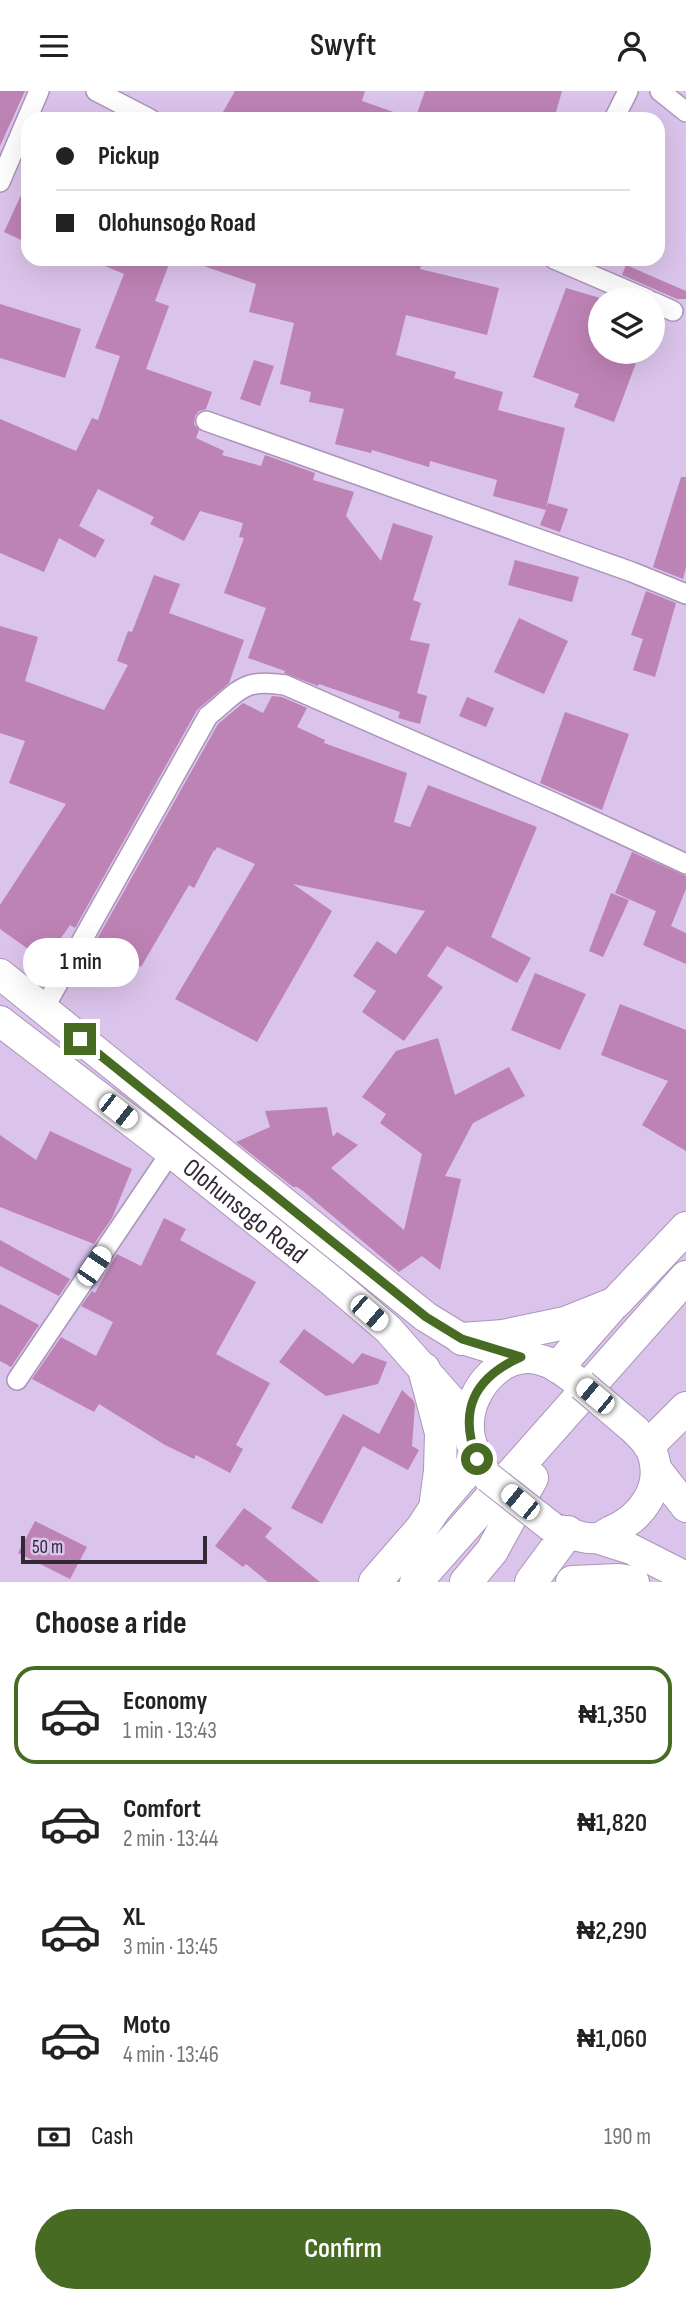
<!DOCTYPE html>
<html lang="en">
<head>
<meta charset="utf-8">
<style>
  :root { --surface:#fff; --page:#f6f6f6; --text:#222; --muted:#767676; --line:#e0e0e0; --accent:#486b24 }
  body { margin:0; font-family:"Sofia Sans Condensed",sans-serif; background:var(--page); color:var(--text); height:100vh; display:flex; flex-direction:column; font-size:26px; white-space:nowrap }
  * { box-sizing:border-box; margin:0 }
  p { font-size:23px; color:var(--muted) }
  .icon { flex:none; width:38px; height:38px; fill:none; stroke:currentColor; stroke-width:2; stroke-linecap:round; stroke-linejoin:round }
  .map { position:relative; height:1491px; overflow:hidden }
  .panel { display:flex; flex-direction:column; background:var(--surface); flex:1 }
  .panel>* { flex:none }
  .guide { position:absolute; left:21px; top:21px; width:644px; height:154px; border-radius:21px; box-shadow:0 7px 28px #0002; display:grid; align-content:center; height:154px; padding:0 35px; background:var(--surface) }
  .tools { position:absolute; left:588px; top:196px; display:grid; gap:14px }
  .tools a { display:grid; place-items:center; width:77px; height:77px; border-radius:50%; background:var(--surface); box-shadow:0 7px 28px #0002; font-size:35px }
  .scale { position:absolute; left:21px; bottom:18px; width:186px; box-sizing:border-box; padding-left:7px; border:4px solid #322937; border-top:0; font-size:19px; line-height:24px; white-space:nowrap; color:#322937; -webkit-text-stroke:5px #dbc4eb; paint-order:stroke }
  .end { position:absolute; width:32px; height:32px; margin:-16px; border:9px solid #486b24; background:#fff; box-shadow:0 0 0 4px #fff }
  .from { border-radius:50% }
  .bubble { position:absolute; height:49px; border-radius:24px; background:var(--surface); box-shadow:0 7px 28px #0002; font-size:23px; font-weight:600; line-height:49px; text-align:center }
  .car { position:absolute; width:21px; height:42px; margin:-21px -10px; border-radius:9px; box-shadow:0 0 5px 2px #0007; background:linear-gradient(#fff 24%,#345 0 40%,#fff 0 76%,#345 0 86%,#fff 0) }
  .guide b { display:flex; align-items:center; gap:24px; height:66px; font-size:26px }
  .guide b+b { border-top:2px solid var(--line) }
  .guide i { width:18px; height:18px; background:var(--text) }
  ul { padding:0; list-style:none }
  li { display:flex; align-items:center; gap:21px; height:98px; margin:0 14px 10px; padding:0 21px; border:4px solid transparent; border-radius:21px }
  li div { flex:1 }
  li b { display:block; font-size:26px }
  li em { font-style:normal; font-weight:600 }
  li.active { border-color:var(--accent) }
  li>.icon { width:63px; height:63px; stroke-width:1.5 }
  h2 { padding:0 35px; font-size:32px; line-height:84px }
  .pay { display:flex; align-items:center; gap:18px; height:77px; padding:0 35px; font-size:26px }
  .pay p { margin-inline-start:auto }
  .primary-button { display:flex; gap:14px; margin-top:auto; padding:14px 35px }
  .primary-button a { flex:1; height:80px; border-radius:42px; background:var(--accent); color:#fff; font-size:28px; font-weight:600; line-height:80px; text-align:center }
  header { display:flex; justify-content:space-between; align-items:center; height:91px; padding:0 35px; background:var(--surface); font-size:32px; font-weight:600 }
  .map>svg:first-child { display:block }
  .building { fill:#bd83b5 }
  .lines { fill:none; stroke-linecap:round; stroke-linejoin:round }
  .minor-casing { stroke:#ab94ba; stroke-width:22 }
  .primary-casing { stroke:#ab94ba; stroke-width:32 }
  .trunk-casing { stroke:#ab94ba; stroke-width:34 }
  .minor { stroke:#fff; stroke-width:19 }
  .primary { stroke:#fff; stroke-width:30 }
  .trunk { stroke:#fff; stroke-width:32 }
  .primary-bridge-casing { stroke:#ab94ba; stroke-width:32; stroke-linecap:butt }
  .primary-bridge { stroke:#fff; stroke-width:30 }
  .route { stroke:#486b24; stroke-width:9 }
  .labels { text-anchor:middle; dominant-baseline:central; stroke-width:5; stroke-linejoin:round; paint-order:stroke }
  .street-label { font-size:26px; fill:#322937; stroke:#dbc4eb }
</style>
</head>
<body>
<header><svg class="icon" aria-label="menu" viewBox="0 0 24 24"><path d="M4 6h16M4 12h16M4 18h16"/></svg>Swyft<svg class="icon" aria-label="person" viewBox="0 0 24 24"><circle cx="12" cy="8" r="4"/><path d="M4 21q1-7 8-7t8 7"/></svg></header>
<div class="map">
<svg width="686" height="1491" viewBox="0 0 686 1491">
  <rect width="100%" height="100%" fill="#dbc4eb"/>
  <!-- building -->
  <g class="building">
    <polygon points="0,0 25,0 0,55"/>
    <polygon points="235,0 365,0 362,10 405,25 405,28 219,28"/>
    <polygon points="425,0 562,0 554,28 415,28"/>
    <polygon points="28,89 28,152 4,141"/>
    <polygon points="88,168 171,168 155,210 169,215 146,278 212,301 206,318 199,320 195,325 194,333 199,339 196,347 224,360 222,364 261,375 265,364 315,382 313,389 354,401 346,425 381,470 393,432 433,445 413,509 421,512 410,549 430,553 417,602 427,605 420,633 398,627 400,621 319,593 318,595 284,582 285,580 248,567 266,517 224,502 244,447 239,446 243,432 200,420 184,450 150,433 154,426 98,398 79,435 105,449 95,467 59,447 44,481 0,462 0,328 76,360 92,327 98,329 120,265 95,257 124,183"/>
    <polygon points="193,168 300,168 328,175 329,168 423,168 420,178 499,197 487,244 406,224 396,264 456,281 454,287 503,301 498,319 565,337 546,417 548,412 568,418 560,441 540,434 546,419 493,405 497,389 430,370 429,376 372,359 371,362 335,353 344,318 309,311 311,301 280,293 294,232 249,221 256,193 192,171"/>
    <polygon points="626,174 686,200 686,208 677,208 622,184"/>
    <polygon points="566,197 600,207 600,261 640,261 614,331 574,316 579,303 533,286"/>
    <polygon points="0,213 81,238 65,287 0,267"/>
    <polygon points="254,269 274,275 260,315 240,308"/>
    <polygon points="681,386 686,386 686,476 683,488 653,476"/>
    <polygon points="515,469 579,486 572,511 508,494"/>
    <polygon points="154,484 180,493 169,522 244,549 229,592 197,619 75,837 70,834 45,870 0,838 0,814 66,713 9,692 25,650 0,642 0,535 38,546 25,590 104,619 128,574 117,570 128,540 132,541"/>
    <polygon points="646,500 676,512 655,586 633,579 643,548 631,544"/>
    <polygon points="519,527 568,550 544,603 494,581"/>
    <polygon points="272,605 282,606 307,617 297,636 325,649 324,652 407,682 394,731 410,736 428,694 537,736 491,846 531,867 517,892 447,855 427,885 443,896 404,950 362,921 376,900 353,885 377,850 396,863 425,820 293,793 332,820 257,951 175,908 255,773 217,756 215,760 214,759 194,797 189,794 141,876 96,850 218,633 243,612 263,622"/>
    <polygon points="467,606 494,617 486,636 459,625"/>
    <polygon points="565,621 629,643 602,719 540,692"/>
    <polygon points="632,761 686,785 686,798 671,835 686,842 686,873 643,854 656,820 615,802"/>
    <polygon points="611,802 629,809 603,866 589,860"/>
    <polygon points="535,882 586,903 560,959 511,939"/>
    <polygon points="620,913 686,939 686,1060 642,1034 668,990 601,964"/>
    <polygon points="438,947 455,1004 509,976 525,1005 473,1032 445,1085 461,1088 440,1179 422,1165 399,1181 303,1100 297,1096 293,1096 236,1051 270,1036 265,1020 327,1016 333,1046 337,1041 358,1054 331,1077 404,1139 422,1063 380,1032 386,1023 362,1006 396,960"/>
    <polygon points="50,1040 132,1078 112,1127 94,1153 0,1116 0,1044 36,1069"/>
    <polygon points="164,1127 186,1138 180,1149 256,1191 216,1263 270,1292 236,1354 243,1358 230,1382 196,1364 194,1368 165,1354 99,1313 94,1321 32,1288 61,1246 96,1265 113,1231 81,1215 92,1200 95,1202 117,1163 141,1175"/>
    <polygon points="0,1149 70,1188 59,1205 0,1175"/>
    <polygon points="0,1213 39,1234 11,1276 0,1270"/>
    <polygon points="304,1238 353,1273 362,1262 387,1271 378,1293 326,1305 279,1271"/>
    <polygon points="402,1299 413,1309 415,1314 412,1355 419,1359 408,1379 363,1355 322,1433 291,1417 343,1323 379,1343"/>
    <polygon points="244,1417 272,1437 265,1446 320,1491 268,1491 246,1473 243,1476 215,1455"/>
    <polygon points="35,1430 87,1456 70,1488 18,1462"/>
  </g>
  <g class="lines">
    <defs>
      <g id="minor">
        <polyline points="96,0 150,28"/>
        <polyline points="660,0 686,21"/>
        <polyline points="614,28 628,0"/>
        <polyline points="0,91 39,0"/>
        <polyline points="554,168 647,208"/>
        <polyline points="653,211 673,220"/>
        <polyline points="206,330 632,481 686,503"/>
        <path d="M43,919L208,625C239,600 242,587 285,594L557,713L686,773"/>
        <polyline points="17,1289 171,1061"/>
      </g>
      <g id="primary">
        <polyline points="0,883 426,1226 462,1248 521,1266"/>
        <path id="s1" d="M0,930L171,1061L333,1191L388,1238L469,1330"/>
        <polyline points="657,1379 686,1416"/>
        <path d="M488,1386C478,1369 467,1351 469,1330C471,1297 502,1261 537,1268C553,1271 566,1282 579,1292"/>
        <path d="M553,1437C565,1440 583,1449 596,1447C601,1447 607,1442 611,1440C642,1427 665,1395 652,1361C649,1352 641,1346 635,1339"/>
        <polyline points="596,1447 631,1458 686,1486"/>
      </g>
      <g id="trunk">
        <polyline points="462,1248 503,1245 565,1232 615,1212 686,1137"/>
        <polyline points="558,1276 609,1218"/>
        <polyline points="649,1354 686,1317"/>
        <polyline points="435,1417 477,1368"/>
        <polyline points="375,1491 422,1437 435,1417 440,1380 441,1342 424,1278"/>
        <polyline points="416,1491 686,1186"/>
        <polyline points="466,1491 492,1460 532,1387"/>
        <polyline points="531,1491 568,1441"/>
        <polyline points="572,1491 619,1489 633,1491"/>
      </g>
    </defs>
    <!-- minor casing -->
    <use href="#minor" class="minor-casing"/>
    <!-- primary casing -->
    <use href="#primary" class="primary-casing"/>
    <!-- trunk casing -->
    <use href="#trunk" class="trunk-casing"/>
    <!-- minor -->
    <use href="#minor" class="minor"/>
    <!-- primary -->
    <use href="#primary" class="primary"/>
    <!-- trunk -->
    <use href="#trunk" class="trunk"/>
    <defs>
      <g id="primary-bridge">
        <polyline points="582,1294 635,1339"/>
        <polyline points="488,1386 553,1437"/>
      </g>
    </defs>
    <!-- primary-bridge casing -->
    <use href="#primary-bridge" class="primary-bridge-casing"/>
    <!-- primary-bridge -->
    <use href="#primary-bridge" class="primary-bridge"/>
  </g>
  <g class="lines">
    <!-- route -->
    <path class="route" d="M80,948L426,1226L462,1248L521,1266C474,1287 458,1319 477,1368"/>
  </g>
  <g class="labels">
    <!-- street labels -->
    <g class="street-label">
      <text stroke="none"><textPath href="#s1" startOffset="310">Olohunsogo Road</textPath></text>
    </g>
  </g>
</svg>
<div class="tools">
<a><svg class="icon" aria-label="layers" viewBox="0 0 24 24"><path d="M12 4l9 5-9 5-9-5zM3 14l9 5 9-5"/></svg></a>
</div>
<div class="scale">50 m</div>
<i class="end from" style="left:477px;top:1368px"></i>
<i class="end" style="left:80px;top:948px"></i>
<div class="bubble" style="left:23px;top:847px;width:116px">1 min</div>
<i class="car" style="left:118px;top:1020px;rotate:128deg"></i>
<i class="car" style="left:94px;top:1175px;rotate:34deg"></i>
<i class="car" style="left:369px;top:1222px;rotate:131deg"></i>
<i class="car" style="left:595px;top:1305px;rotate:310deg"></i>
<i class="car" style="left:520px;top:1411px;rotate:309deg"></i>
<div class="guide">
<b><i class="from"></i>Pickup</b>
<b><i></i>Olohunsogo Road</b>
</div>
</div>
<section class="panel">
<h2>Choose a ride</h2>
<ul>
<li class="active"><svg class="icon" aria-label="car" viewBox="0 0 24 24"><path d="M5 17H2v-5l4-1 3-4h7l3 4 3 1v5h-3M9 17h6M6 11h13"/><circle cx="7" cy="17" r="2"/><circle cx="17" cy="17" r="2"/></svg><div><b>Economy</b><p>1 min · 13:43</p></div><em>₦1,350</em></li>
<li><svg class="icon" aria-label="car" viewBox="0 0 24 24"><path d="M5 17H2v-5l4-1 3-4h7l3 4 3 1v5h-3M9 17h6M6 11h13"/><circle cx="7" cy="17" r="2"/><circle cx="17" cy="17" r="2"/></svg><div><b>Comfort</b><p>2 min · 13:44</p></div><em>₦1,820</em></li>
<li><svg class="icon" aria-label="car" viewBox="0 0 24 24"><path d="M5 17H2v-5l4-1 3-4h7l3 4 3 1v5h-3M9 17h6M6 11h13"/><circle cx="7" cy="17" r="2"/><circle cx="17" cy="17" r="2"/></svg><div><b>XL</b><p>3 min · 13:45</p></div><em>₦2,290</em></li>
<li><svg class="icon" aria-label="car" viewBox="0 0 24 24"><path d="M5 17H2v-5l4-1 3-4h7l3 4 3 1v5h-3M9 17h6M6 11h13"/><circle cx="7" cy="17" r="2"/><circle cx="17" cy="17" r="2"/></svg><div><b>Moto</b><p>4 min · 13:46</p></div><em>₦1,060</em></li>
</ul>
<div class="pay"><svg class="icon" aria-label="cash" viewBox="0 0 24 24"><path d="M3 7h18v10H3z"/><circle cx="12" cy="12" r="2"/></svg>Cash<p>190 m</p></div>
<div class="primary-button"><a>Confirm</a></div>
</section>
</body>
</html>
